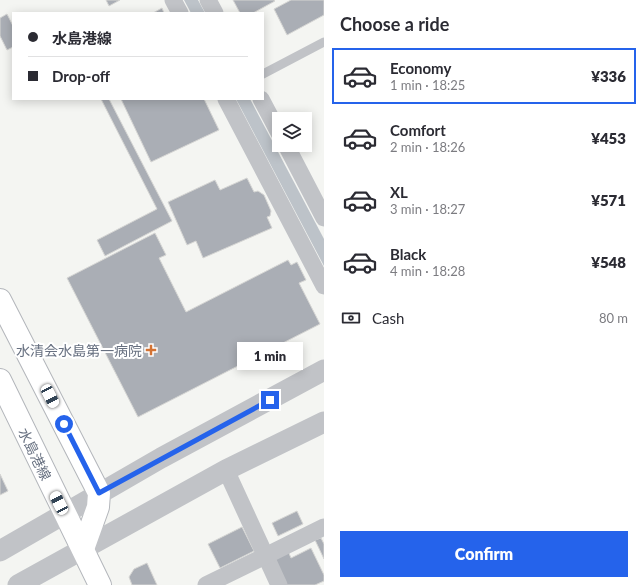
<!DOCTYPE html>
<html lang="en">
<head>
<meta charset="utf-8">
<style>
  :root { --surface:#fff; --page:#f7f7f7; --text:#2b2b33; --muted:#7c7c81; --line:#e1e1e2; --accent:#2563eb }
  body { margin:0; font-family:Lato,"Noto Sans JP",sans-serif; background:var(--page); color:var(--text); height:100vh; display:flex; flex-direction:column; font-size:15px; white-space:nowrap }
  * { box-sizing:border-box; margin:0 }
  p { font-size:13px; color:var(--muted) }
  .icon { flex:none; width:22px; height:22px; fill:none; stroke:currentColor; stroke-width:2; stroke-linecap:round; stroke-linejoin:round }
  .map { position:relative; flex:1; overflow:hidden }
  .drawer { display:flex; flex-direction:column; background:var(--surface); width:320px }
  .drawer>* { flex:none }
  .guide { position:absolute; left:12px; top:12px; width:252px; height:88px; border-radius:0px; box-shadow:0 2px 10px #0003; display:grid; align-content:center; height:88px; padding:0 16px; background:var(--surface) }
  .fabs { position:absolute; left:272px; top:112px; display:grid; gap:8px }
  .fabs a { display:grid; place-items:center; width:40px; height:40px; border-radius:0px; background:var(--surface); box-shadow:0 2px 10px #0003; font-size:20px }
  .end { position:absolute; width:18px; height:18px; margin:-9px; border:5px solid #2563eb; background:#fff; box-shadow:0 0 0 2px #fff }
  .from { border-radius:50% }
  .bubble { position:absolute; height:28px; border-radius:0px; background:var(--surface); box-shadow:0 2px 10px #0003; font-size:13px; font-weight:800; line-height:28px; text-align:center }
  .car { position:absolute; width:12px; height:24px; margin:-12px -6px; border-radius:5px; box-shadow:0 0 3px 1px #0007; background:linear-gradient(#fff 24%,#345 0 40%,#fff 0 76%,#345 0 86%,#fff 0) }
  .guide b { display:flex; align-items:center; gap:14px; height:38px; font-size:15px }
  .guide b+b { border-top:1px solid var(--line) }
  .guide i { width:10px; height:10px; background:var(--text) }
  ul { padding:0; list-style:none }
  li { display:flex; align-items:center; gap:12px; height:56px; margin:0 8px 6px; padding:0 8px; border:2px solid transparent; border-radius:0px }
  li div { flex:1 }
  li b { display:block; font-size:15px }
  li em { font-style:normal; font-weight:800 }
  li.selected { border-color:var(--accent) }
  li>.icon { width:36px; height:36px; stroke-width:1.5 }
  h2 { padding:0 16px; font-size:18px; line-height:48px }
  .pay { display:flex; align-items:center; gap:10px; height:44px; padding:0 16px; font-size:15px }
  .pay p { margin-inline-start:auto }
  .cta { display:flex; gap:8px; margin-top:auto; padding:8px 16px }
  .cta a { flex:1; height:46px; border-radius:0px; background:var(--accent); color:#fff; font-size:16px; font-weight:800; line-height:46px; text-align:center }
  main { display:flex; flex:1; min-height:0 }
  .map>svg:first-child { display:block }
  .water { fill:#bdc3c9 }
  .building { fill:#aaaeb5; stroke:#d6d6d4 }
  .lines { fill:none; stroke-linecap:round; stroke-linejoin:round }
  .secondary-casing { stroke:#b3b6bb; stroke-width:24 }
  .service { stroke:#c1c3c7; stroke-width:9 }
  .minor { stroke:#c1c3c7; stroke-width:17 }
  .tertiary { stroke:#c1c3c7; stroke-width:21 }
  .secondary { stroke:#fff; stroke-width:22 }
  .route { stroke:#2563eb; stroke-width:5 }
  .poi-dot { fill:#d37334; stroke:#fff; stroke-width:1.5 }
  .labels { text-anchor:middle; dominant-baseline:central; stroke-width:4; stroke-linejoin:round; paint-order:stroke }
  .poi-label { font-size:14px; fill:#677080; stroke:#fff; text-anchor:end }
  .street-label { font-size:14px; fill:#677080; stroke:#fff }
</style>
</head>
<body>
<main>
<div class="map">
<svg width="324" height="585" viewBox="0 0 324 585">
  <rect width="100%" height="100%" fill="#f4f5f2"/>
  <!-- water -->
  <g class="water">
    <polygon points="184,0 198,0 205,13 191,13"/>
    <polygon points="236,99 250,99 324,239 324,266"/>
  </g>
  <!-- building -->
  <g class="building">
    <polygon points="106,0 120,0 109,6"/>
    <polygon points="233,0 274,0 275,1 253,13 240,13"/>
    <polygon points="291,0 324,0 324,15 287,35 274,9"/>
    <polygon points="162,8 164,13 153,13"/>
    <polygon points="7,14 13,26 13,47 7,50 0,36 0,18"/>
    <polygon points="101,99 109,99 172,221 105,256 97,240 157,209"/>
    <polygon points="121,99 204,99 219,130 151,162"/>
    <polygon points="247,178 254,192 258,191 264,195 271,211 270,216 267,217 272,228 203,258 196,241 187,245 168,202 215,180 220,190"/>
    <polygon points="155,233 166,255 159,258 186,312 288,260 291,265 297,262 306,280 299,283 320,324 138,417 67,278"/>
    <polygon points="0,474 8,491 0,495"/>
    <polygon points="297,511 303,524 278,536 272,523"/>
    <polygon points="242,527 254,551 220,568 208,544"/>
    <polygon points="321,538 324,544 324,559 315,540"/>
    <polygon points="311,548 324,575 324,581 315,585 286,585 273,558 288,551 291,558"/>
    <polygon points="147,563 157,585 132,585 129,577 134,569"/>
  </g>
  <g class="lines">
    <defs>
      <g id="secondary">
        <polyline points="0,300 99,493 98,507 83,549"/>
        <polyline points="0,380 100,585"/>
      </g>
    </defs>
    <!-- secondary casing -->
    <use href="#secondary" class="secondary-casing"/>
    <!-- service -->
    <polyline class="service" points="263,74 324,42"/>
    <!-- minor -->
    <g class="minor">
      <polyline points="173,0 180,13"/>
      <polyline points="208,0 215,13"/>
      <polyline points="226,99 324,286"/>
      <polyline points="261,99 279,133"/>
      <polyline points="286,145 324,218"/>
      <polyline points="226,470 279,585"/>
      <polyline points="206,585 324,527"/>
    </g>
    <!-- tertiary -->
    <g class="tertiary">
      <polyline points="0,551 161,458 324,370"/>
      <polyline points="18,585 226,470 324,422"/>
    </g>
    <!-- secondary -->
    <use href="#secondary" class="secondary"/>
  </g>
  <g class="lines">
    <!-- route -->
    <polyline class="route" points="64,424 99,493 270,400"/>
  </g>
  <!-- markers -->
  <path class="poi-dot" d="M149 344h4v4h4v4h-4v4h-4v-4h-4v-4h4z"/>
  <g class="labels">
    <!-- poi labels -->
    <g class="poi-label">
      <text x="142" y="350">水清会水島第一病院</text>
    </g>
    <!-- street labels -->
    <g class="street-label">
      <text transform="translate(35 454) rotate(64)">水島港線</text>
    </g>
  </g>
</svg>
<div class="fabs">
<a><svg class="icon" aria-label="layers" viewBox="0 0 24 24"><path d="M12 4l9 5-9 5-9-5zM3 14l9 5 9-5"/></svg></a>
</div>
<i class="end from" style="left:64px;top:424px"></i>
<i class="end" style="left:270px;top:400px"></i>
<div class="bubble" style="left:237px;top:342px;width:66px">1 min</div>
<i class="car" style="left:50px;top:396px;rotate:153deg"></i>
<i class="car" style="left:59px;top:503px;rotate:333deg"></i>
<div class="guide">
<b><i class="from"></i>水島港線</b>
<b><i></i>Drop-off</b>
</div>
</div>
<section class="drawer">
<h2>Choose a ride</h2>
<ul>
<li class="selected"><svg class="icon" aria-label="car" viewBox="0 0 24 24"><path d="M5 17H2v-5l4-1 3-4h7l3 4 3 1v5h-3M9 17h6M6 11h13"/><circle cx="7" cy="17" r="2"/><circle cx="17" cy="17" r="2"/></svg><div><b>Economy</b><p>1 min · 18:25</p></div><em>¥336</em></li>
<li><svg class="icon" aria-label="car" viewBox="0 0 24 24"><path d="M5 17H2v-5l4-1 3-4h7l3 4 3 1v5h-3M9 17h6M6 11h13"/><circle cx="7" cy="17" r="2"/><circle cx="17" cy="17" r="2"/></svg><div><b>Comfort</b><p>2 min · 18:26</p></div><em>¥453</em></li>
<li><svg class="icon" aria-label="car" viewBox="0 0 24 24"><path d="M5 17H2v-5l4-1 3-4h7l3 4 3 1v5h-3M9 17h6M6 11h13"/><circle cx="7" cy="17" r="2"/><circle cx="17" cy="17" r="2"/></svg><div><b>XL</b><p>3 min · 18:27</p></div><em>¥571</em></li>
<li><svg class="icon" aria-label="car" viewBox="0 0 24 24"><path d="M5 17H2v-5l4-1 3-4h7l3 4 3 1v5h-3M9 17h6M6 11h13"/><circle cx="7" cy="17" r="2"/><circle cx="17" cy="17" r="2"/></svg><div><b>Black</b><p>4 min · 18:28</p></div><em>¥548</em></li>
</ul>
<div class="pay"><svg class="icon" aria-label="cash" viewBox="0 0 24 24"><path d="M3 7h18v10H3z"/><circle cx="12" cy="12" r="2"/></svg>Cash<p>80 m</p></div>
<div class="cta"><a>Confirm</a></div>
</section>
</main>
</body>
</html>
